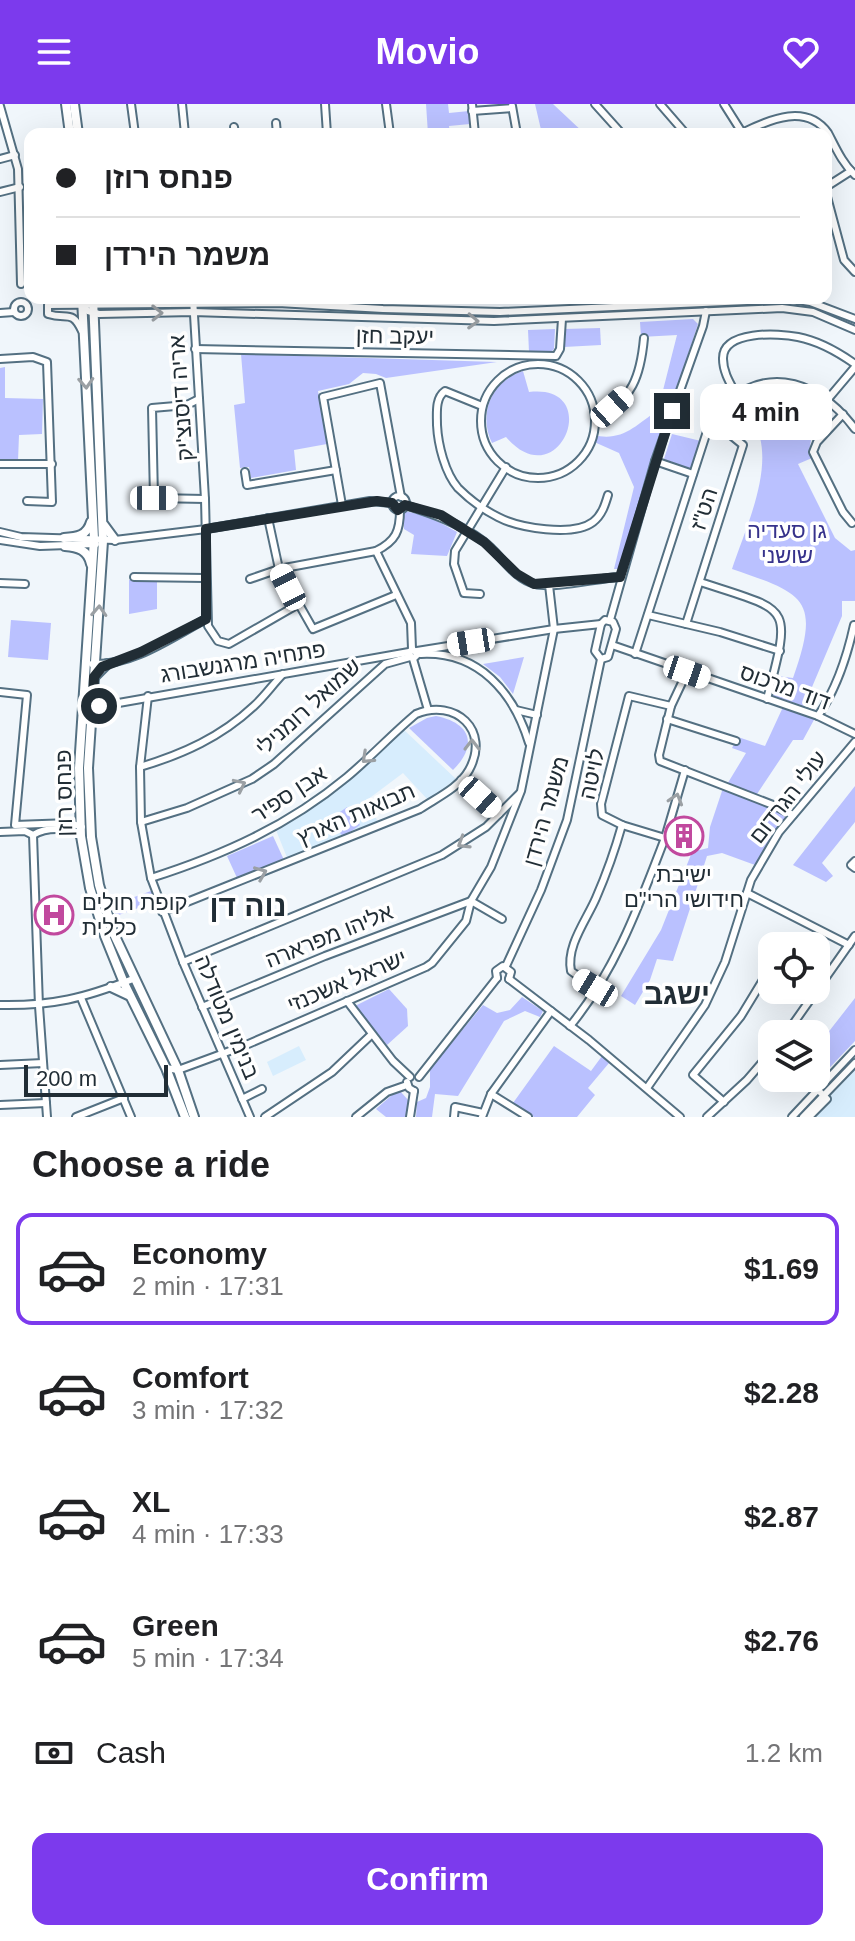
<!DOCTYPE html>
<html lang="en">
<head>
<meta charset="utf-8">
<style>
  :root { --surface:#fff; --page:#f6f6f6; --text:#202124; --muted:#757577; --line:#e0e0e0; --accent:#7c3aed }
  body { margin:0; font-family:Arial,"Noto Sans Hebrew",sans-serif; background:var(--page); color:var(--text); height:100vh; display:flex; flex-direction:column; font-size:30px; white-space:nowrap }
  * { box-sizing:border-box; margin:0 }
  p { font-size:26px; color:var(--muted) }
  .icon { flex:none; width:44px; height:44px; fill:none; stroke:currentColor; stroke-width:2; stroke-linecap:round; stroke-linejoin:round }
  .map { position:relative; height:1013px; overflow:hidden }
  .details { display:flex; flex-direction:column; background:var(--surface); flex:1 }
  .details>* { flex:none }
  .top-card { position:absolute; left:24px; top:24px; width:808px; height:176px; border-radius:16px; box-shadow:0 8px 32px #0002; display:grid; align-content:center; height:176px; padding:0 32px; background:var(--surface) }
  .fabs { position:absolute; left:758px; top:828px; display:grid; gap:16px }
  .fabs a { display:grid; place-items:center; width:72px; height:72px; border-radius:16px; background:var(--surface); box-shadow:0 8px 32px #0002; font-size:40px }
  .scale { position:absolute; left:24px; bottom:20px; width:144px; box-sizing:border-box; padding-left:8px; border:4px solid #212d35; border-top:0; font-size:22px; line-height:28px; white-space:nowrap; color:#212d35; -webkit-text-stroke:6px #fff; paint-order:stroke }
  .end { position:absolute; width:36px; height:36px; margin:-18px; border:10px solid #212d35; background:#fff; box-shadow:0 0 0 4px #fff }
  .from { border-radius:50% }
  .bubble { position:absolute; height:56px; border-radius:16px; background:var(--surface); box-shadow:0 8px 32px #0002; font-size:26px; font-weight:600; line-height:56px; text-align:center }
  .car { position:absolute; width:24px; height:48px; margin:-24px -12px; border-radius:10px; box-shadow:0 0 6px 2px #0007; background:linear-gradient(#fff 24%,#345 0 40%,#fff 0 76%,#345 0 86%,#fff 0) }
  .top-card b { display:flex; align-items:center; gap:28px; height:76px; font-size:30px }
  .top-card b+b { border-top:2px solid var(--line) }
  .top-card i { width:20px; height:20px; background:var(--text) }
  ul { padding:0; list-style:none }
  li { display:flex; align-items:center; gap:24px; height:112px; margin:0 16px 12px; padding:0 16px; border:4px solid transparent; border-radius:16px }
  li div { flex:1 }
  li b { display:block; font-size:30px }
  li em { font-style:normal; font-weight:600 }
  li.current { border-color:var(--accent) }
  li>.icon { width:72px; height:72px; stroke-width:1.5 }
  h2 { padding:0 32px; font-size:36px; line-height:96px }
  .pay { display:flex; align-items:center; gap:20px; height:88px; padding:0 32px; font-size:30px }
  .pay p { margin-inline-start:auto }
  .cta { display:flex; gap:16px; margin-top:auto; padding:16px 32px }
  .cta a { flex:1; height:92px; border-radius:16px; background:var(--accent); color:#fff; font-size:32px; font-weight:600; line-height:92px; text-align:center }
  header { display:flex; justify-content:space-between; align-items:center; height:104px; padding:0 32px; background:var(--accent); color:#fff; font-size:36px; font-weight:600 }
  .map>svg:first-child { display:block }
  .built { fill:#d7edfd }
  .green { fill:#bac1ff }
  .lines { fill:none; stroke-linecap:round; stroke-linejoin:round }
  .minor-casing { stroke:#547082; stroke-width:10 }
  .major-casing { stroke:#547082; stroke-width:12 }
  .minor { stroke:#fff; stroke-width:6 }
  .major { stroke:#fff; stroke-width:8 }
  .oneway { stroke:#9ba0a4 }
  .route { stroke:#212d35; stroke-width:10 }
  .labels { text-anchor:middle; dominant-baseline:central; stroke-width:7; stroke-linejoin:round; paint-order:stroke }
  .street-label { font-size:22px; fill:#212d35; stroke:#fff }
  .park-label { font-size:22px; fill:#36328b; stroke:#fff }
  .poi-label { font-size:22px; fill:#212d35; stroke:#fff }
  .district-label { font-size:30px; font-weight:bold; fill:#212d35; stroke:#fff }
</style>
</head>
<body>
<header><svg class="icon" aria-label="menu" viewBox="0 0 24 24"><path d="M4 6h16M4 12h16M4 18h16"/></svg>Movio<svg class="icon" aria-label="heart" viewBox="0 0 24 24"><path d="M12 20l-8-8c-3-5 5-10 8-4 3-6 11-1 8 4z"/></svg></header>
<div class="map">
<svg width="855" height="1013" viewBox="0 0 855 1013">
  <rect width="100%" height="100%" fill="#f0f6fb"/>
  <!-- built -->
  <g class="built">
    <polygon points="403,625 456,675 428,696 403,669 367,696 379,720 288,756 276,726 348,675"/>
    <polygon points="299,942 306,956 273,972 267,958"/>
    <polygon points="855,954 855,1013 798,1013 839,971"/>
  </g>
  <!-- green -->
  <g class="green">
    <polygon points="426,0 448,0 449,9 469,7 470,20 449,22 450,30 428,30"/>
    <polygon points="535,0 553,0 585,30 542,30"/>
    <path d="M693,215L698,220L618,465H614L634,383L619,349L592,337L593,331C622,338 635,322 658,306L677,231L641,233L640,218Z"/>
    <polygon points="600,224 601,241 564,243 564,225"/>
    <polygon points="555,225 554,245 551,248 529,248 528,226"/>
    <polygon points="241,250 497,258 386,274 376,270 363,269 349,280 318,287 327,340 294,346 296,366 251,374 249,363 240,364 234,301 245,299"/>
    <polygon points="5,263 5,294 43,295 42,330 19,331 18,357 0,356 0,264"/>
    <path d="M523,267L529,288C605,279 559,395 506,333L492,339C478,310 491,277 523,267Z"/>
    <path d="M773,282L774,299L794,301L823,325L811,336L809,348L812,354L798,360L835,434L851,447L855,446V497H842V512L804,602L772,592L777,572L793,574C821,495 805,490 732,465C746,422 779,356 752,315L760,293L756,284Z"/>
    <polygon points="672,330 701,337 691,366 663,358"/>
    <polygon points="404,407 428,412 457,428 447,452 411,450 414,431 404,425"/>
    <polygon points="129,476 157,477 157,505 129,510"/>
    <polygon points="11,516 51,519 48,556 8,553"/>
    <polygon points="524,553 513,590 500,573 483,560"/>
    <polygon points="783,603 815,614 803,636 793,636 755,693 790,710 755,761 722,749 707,752 673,857 657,855 650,876 635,901 621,892 661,826 692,748 708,744 710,723 724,681 726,682 746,649 732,644 738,633 765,642"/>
    <path d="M436,612C471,619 478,641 453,666L409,624L427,614Z"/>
    <polygon points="855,682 855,718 822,759 833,772 826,778 793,761"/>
    <polygon points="347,703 360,721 343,733 330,715"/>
    <polygon points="273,732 284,756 238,776 227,752"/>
    <polygon points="151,787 155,798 116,812 112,801"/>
    <polygon points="389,885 407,905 408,922 387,941 355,902"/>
    <polygon points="522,893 543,907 540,913 525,907 504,917 458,992 435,990 432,1013 416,1013 417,998 426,994 430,983 430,965 483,901 497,909 510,906"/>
    <polygon points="855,894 855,937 816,978 812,974 816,974 816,944"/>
    <polygon points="554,942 591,967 602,952 609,959 588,984 595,991 577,1013 534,1013 513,999"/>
    <polygon points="400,987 409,997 409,1013 386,1013 376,1005 392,991"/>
  </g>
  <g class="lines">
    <defs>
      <g id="minor">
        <polyline points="131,0 135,30"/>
        <polyline points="182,0 185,30"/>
        <polyline points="325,0 327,30"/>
        <polyline points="386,0 390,30"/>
        <polyline points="472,0 475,30"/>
        <polyline points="595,0 622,30"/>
        <polyline points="660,0 686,30"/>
        <polyline points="724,0 743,30"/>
        <polyline points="0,2 18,65 21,180"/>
        <polyline points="512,2 517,30"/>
        <polyline points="472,7 512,4"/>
        <polyline points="276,19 277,30"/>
        <polyline points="234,23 235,30"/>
        <path d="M742,29C772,14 807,0 828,29C836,44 842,59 855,71"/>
        <polyline points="0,55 15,51"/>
        <polyline points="826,83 851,67"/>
        <polyline points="0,88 20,83"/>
        <polyline points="826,89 844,156 855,168"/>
        <polyline points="193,194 205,395 208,522 218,537 229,540 297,501"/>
        <circle cx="21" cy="205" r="7"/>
        <polyline points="82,201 88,207 99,210 193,208 494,217 782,204 813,208 855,226"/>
        <polyline points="0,209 14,208"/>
        <path d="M82,227C72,205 67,216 48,210V201L278,199L383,205L500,208L791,195L810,198L855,215"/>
        <polyline points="195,245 556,252 560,245 562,215"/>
        <polyline points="0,255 33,253 47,258 52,398 27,397"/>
        <circle cx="538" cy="317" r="57"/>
        <path d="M736,290C730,279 723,268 723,255C722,226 779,229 798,233C819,237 838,248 855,260"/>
        <polyline points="199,295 187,301 152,304 154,394 205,395"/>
        <polyline points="828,295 855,263"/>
        <path d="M482,302L445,287C435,294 437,309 437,321C438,341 445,369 458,384C469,395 484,406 498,413C519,424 573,433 593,418C602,411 605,401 608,391"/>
        <path d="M594,307C633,303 641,267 644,234"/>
        <polyline points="843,310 817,338 813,348 843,408 852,419"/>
        <polyline points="655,357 693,370"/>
        <polyline points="0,360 52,360"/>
        <polyline points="245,368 247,381 336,366"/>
        <circle cx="399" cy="399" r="7"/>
        <polyline points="342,401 323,293 380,279 401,393"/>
        <path d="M405,401C433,410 459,419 483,437C501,450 512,474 535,480C553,485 598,474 620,473"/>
        <polyline points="268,414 279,465 313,525 396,491"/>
        <polyline points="0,428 21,433 115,436 206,425 370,397 392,399"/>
        <polyline points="0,436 40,442 96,440"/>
        <polyline points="376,447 411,519 412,545"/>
        <polyline points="134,473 205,474"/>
        <path d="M250,475L279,465L376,447C396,437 400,427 400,406"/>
        <path d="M700,478C792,508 792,499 767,595"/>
        <polyline points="0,479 25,480"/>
        <polyline points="480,490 464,489 454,460 455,447 506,363"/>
        <polyline points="648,511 720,528 780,547"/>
        <polygon points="605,516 613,518 616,525 608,553 601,555 595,547 601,520"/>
        <polyline points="610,516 655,357 703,222 706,207"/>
        <polyline points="686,520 743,341 711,315"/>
        <polyline points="612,541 818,612 855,630"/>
        <polyline points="417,547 554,525 601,520"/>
        <path d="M421,550C479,547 514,589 529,639"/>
        <path d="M635,550L711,315C756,258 815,271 855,325"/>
        <polyline points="413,555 418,550 412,545 409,550 413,555 428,606"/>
        <path d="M92,560C132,562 172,533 206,515"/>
        <polyline points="687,568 671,602 659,651 660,657 773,701 793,711"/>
        <polyline points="0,588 27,591 15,721 70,719 82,723"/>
        <polyline points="148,592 140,663 141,718 151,774 183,858 250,1013"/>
        <polyline points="671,602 629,592 601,700 602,711 622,721 665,734 685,666"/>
        <polyline points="90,604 409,548"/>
        <polyline points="516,606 537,611"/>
        <path d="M818,612C837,584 847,553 854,521"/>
        <polyline points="667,615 736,637"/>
        <path d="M140,663C183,650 221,633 254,602C265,592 273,580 283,570"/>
        <polyline points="461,676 499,710"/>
        <polyline points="141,718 187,704 252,675 274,660 385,560 410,553"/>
        <path d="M0,728L25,727L33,731C47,723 68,723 81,732"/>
        <polyline points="33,731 39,902 47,1013"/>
        <polyline points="855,757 851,761 855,764"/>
        <path d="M151,774C223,751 288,722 347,673C371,653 392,630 416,610C455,594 491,626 469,666C459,684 436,694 420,705L162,808"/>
        <polyline points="747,789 849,841"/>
        <polyline points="471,797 502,815"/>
        <polyline points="183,858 442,751 486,723 519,690"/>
        <polyline points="506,862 541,786 567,716 601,555"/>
        <polyline points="497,874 496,867 503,862 511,868 509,875"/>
        <polyline points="509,875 589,936 680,1013"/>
        <path d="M595,884L571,867C566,842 586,817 596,794C606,771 615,746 622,721"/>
        <polyline points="81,894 131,1013"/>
        <polyline points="347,897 393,957 410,973"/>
        <path d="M0,901C53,902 84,894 133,875"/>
        <polyline points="202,903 325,852 471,797"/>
        <path d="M570,922C615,868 640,799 665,734"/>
        <polyline points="786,930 855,832"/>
        <polyline points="0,961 43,959"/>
        <polyline points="166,964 178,966 246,941 426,863 432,859 466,817 471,797 491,763 521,687 554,525 549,481"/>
        <polyline points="419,973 497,874"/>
        <polyline points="806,974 827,995 809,1013"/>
        <polyline points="407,978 409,984 414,987"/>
        <polyline points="647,984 705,901 725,858 751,776 779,728 855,638"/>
        <polyline points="491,990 528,1013"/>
        <polyline points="242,995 262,985"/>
        <polyline points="724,998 693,971 741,912 772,861"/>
        <polyline points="0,1001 46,999"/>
        <polyline points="76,1013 124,994"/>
        <polyline points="265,1013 332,968 371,931"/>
        <polyline points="356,1013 387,988 407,981"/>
        <polyline points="410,1013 414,987"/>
        <polyline points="454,1013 455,1003 483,1009"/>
        <polyline points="482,1013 491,990 551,907"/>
        <polyline points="707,1013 747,976 772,947"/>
        <polyline points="792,1013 855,946"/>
        <polyline points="803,1013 855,959"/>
      </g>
      <g id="major">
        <polyline points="66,0 70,30"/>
        <polyline points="74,0 78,30"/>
        <polyline points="82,194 94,435 79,664 81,732 90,784 105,832 124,879 166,964 185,1013"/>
        <polyline points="93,194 103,437 88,664 91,733 99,781 113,828 178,966 194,1013"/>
        <polyline points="104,421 115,436"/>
        <path d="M64,434C77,433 87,432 91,418"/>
        <path d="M65,442C78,443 88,446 91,460"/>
        <polyline points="95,572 107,560"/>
        <polyline points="94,588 100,597 110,600"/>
        <polyline points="111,883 128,891"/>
      </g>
    </defs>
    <!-- minor casing -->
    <use href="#minor" class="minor-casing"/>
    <!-- major casing -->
    <use href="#major" class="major-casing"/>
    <!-- minor -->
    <use href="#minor" class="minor"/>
    <!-- major -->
    <use href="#major" class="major"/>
  </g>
  <!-- one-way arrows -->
  <defs><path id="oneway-chevron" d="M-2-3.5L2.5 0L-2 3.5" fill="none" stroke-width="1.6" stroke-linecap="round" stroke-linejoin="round" transform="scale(2)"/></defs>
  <g class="oneway">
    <use href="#oneway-chevron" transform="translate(157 209) rotate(-1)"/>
    <use href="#oneway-chevron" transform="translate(473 217) rotate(2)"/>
    <use href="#oneway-chevron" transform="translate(86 279) rotate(87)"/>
    <use href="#oneway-chevron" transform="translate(99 507) rotate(-87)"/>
    <use href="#oneway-chevron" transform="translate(472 641) rotate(-90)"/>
    <use href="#oneway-chevron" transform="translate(367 654) rotate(137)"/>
    <use href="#oneway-chevron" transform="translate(240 681) rotate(-26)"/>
    <use href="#oneway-chevron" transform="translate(676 695) rotate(-73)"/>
    <use href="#oneway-chevron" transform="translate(463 739) rotate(148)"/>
    <use href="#oneway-chevron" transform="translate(261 769) rotate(-22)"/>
  </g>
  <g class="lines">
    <!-- route -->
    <polyline class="route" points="99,602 93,603 94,573 102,563 141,548 206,515 206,425 377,397 392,399 398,406 405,401 441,411 484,438 517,470 534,480 620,473 672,307"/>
  </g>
  <!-- icons -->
  <defs>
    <symbol id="building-ring" viewBox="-11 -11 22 22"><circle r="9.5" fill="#fff" stroke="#c1499e" stroke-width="1.5"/><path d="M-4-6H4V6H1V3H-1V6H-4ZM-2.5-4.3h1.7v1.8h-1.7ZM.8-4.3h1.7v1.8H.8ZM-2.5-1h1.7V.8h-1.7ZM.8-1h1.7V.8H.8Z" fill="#c1499e"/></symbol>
    <symbol id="hospital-ring" viewBox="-11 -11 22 22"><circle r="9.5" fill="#fff" stroke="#c1499e" stroke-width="1.5"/><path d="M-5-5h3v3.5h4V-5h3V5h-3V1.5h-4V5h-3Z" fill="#c1499e"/></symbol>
  </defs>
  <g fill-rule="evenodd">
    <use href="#building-ring" x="662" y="710" width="44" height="44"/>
    <use href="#hospital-ring" x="32" y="789" width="44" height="44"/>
  </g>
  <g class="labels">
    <!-- street labels -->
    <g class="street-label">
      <text transform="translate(395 232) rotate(1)">יעקב חזן</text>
      <text transform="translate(181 294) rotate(-94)">אריה דיסנצ'יק</text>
      <text transform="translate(704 405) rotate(-72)">הט"ז</text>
      <text transform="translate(243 558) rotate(-9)">פתחיה מרגנשבורג</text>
      <text transform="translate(785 583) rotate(20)">דוד מרכוס</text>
      <text transform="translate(308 603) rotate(-42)">שמואל רומנילי</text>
      <text transform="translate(592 670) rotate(-78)">לויטה</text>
      <text transform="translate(64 689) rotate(-91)">פנחס רוזן</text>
      <text transform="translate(289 690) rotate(-33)">אבן ספיר</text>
      <text transform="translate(788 693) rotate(-52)">עולי הגרדום</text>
      <text transform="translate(546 707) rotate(-74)">משמר הירדן</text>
      <text transform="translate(356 710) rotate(-23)">תבואות הארץ</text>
      <text transform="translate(329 832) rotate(-22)">אליהו מפרארה</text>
      <text transform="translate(347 877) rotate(-23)">ישראל אשכנזי</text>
      <text transform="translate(227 913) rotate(67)">בנימין מטודלה</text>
    </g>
    <!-- park labels -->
    <g class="park-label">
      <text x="787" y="426">גן סעדיה<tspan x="787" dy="25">שושני</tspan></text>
    </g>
    <!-- poi labels -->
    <g class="poi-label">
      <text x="684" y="770">ישיבת<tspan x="684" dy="25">חידושי הרי"ם</tspan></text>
      <text x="82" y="798" text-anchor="start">קופת חולים<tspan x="82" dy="25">כללית</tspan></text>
    </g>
    <!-- district labels -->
    <g class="district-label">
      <text x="248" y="801">נוה דן</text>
      <text x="677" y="889">ישגב</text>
    </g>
  </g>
</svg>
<div class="fabs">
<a><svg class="icon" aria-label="locate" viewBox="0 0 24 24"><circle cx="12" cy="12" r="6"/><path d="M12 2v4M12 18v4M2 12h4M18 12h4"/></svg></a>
<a><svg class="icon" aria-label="layers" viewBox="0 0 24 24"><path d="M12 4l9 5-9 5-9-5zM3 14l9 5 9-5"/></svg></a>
</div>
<div class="scale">200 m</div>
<i class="end from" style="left:99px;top:602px"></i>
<i class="end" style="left:672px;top:307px"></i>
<div class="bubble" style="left:700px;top:280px;width:132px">4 min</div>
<i class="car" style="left:612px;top:303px;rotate:48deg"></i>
<i class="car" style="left:154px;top:394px;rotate:90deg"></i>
<i class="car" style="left:288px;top:483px;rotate:333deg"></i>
<i class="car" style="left:471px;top:538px;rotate:261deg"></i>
<i class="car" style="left:687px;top:568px;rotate:109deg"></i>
<i class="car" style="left:480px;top:693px;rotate:132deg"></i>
<i class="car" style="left:595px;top:884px;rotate:301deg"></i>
<div class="top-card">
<b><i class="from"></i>פנחס רוזן</b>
<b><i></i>משמר הירדן</b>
</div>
</div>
<section class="details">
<h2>Choose a ride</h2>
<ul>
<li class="current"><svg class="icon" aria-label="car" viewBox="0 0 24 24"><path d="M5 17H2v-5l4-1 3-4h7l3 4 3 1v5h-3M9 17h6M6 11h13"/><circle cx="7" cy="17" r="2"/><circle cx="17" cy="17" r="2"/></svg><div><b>Economy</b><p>2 min · 17:31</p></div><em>$1.69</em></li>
<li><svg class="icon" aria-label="car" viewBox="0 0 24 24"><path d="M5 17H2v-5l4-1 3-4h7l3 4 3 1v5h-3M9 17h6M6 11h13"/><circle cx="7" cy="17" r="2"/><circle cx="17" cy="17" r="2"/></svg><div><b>Comfort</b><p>3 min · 17:32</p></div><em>$2.28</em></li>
<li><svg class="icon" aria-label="car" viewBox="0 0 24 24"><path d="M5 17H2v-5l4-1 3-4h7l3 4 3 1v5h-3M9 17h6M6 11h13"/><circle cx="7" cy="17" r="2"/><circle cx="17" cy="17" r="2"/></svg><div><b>XL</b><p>4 min · 17:33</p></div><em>$2.87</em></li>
<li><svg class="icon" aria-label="car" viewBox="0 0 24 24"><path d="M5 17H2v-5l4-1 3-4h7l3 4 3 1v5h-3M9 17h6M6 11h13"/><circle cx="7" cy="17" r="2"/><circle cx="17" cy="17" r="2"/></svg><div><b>Green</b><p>5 min · 17:34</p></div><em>$2.76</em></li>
</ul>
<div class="pay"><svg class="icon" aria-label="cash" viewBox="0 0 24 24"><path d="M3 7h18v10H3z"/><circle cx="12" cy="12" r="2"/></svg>Cash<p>1.2 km</p></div>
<div class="cta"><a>Confirm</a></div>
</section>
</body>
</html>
